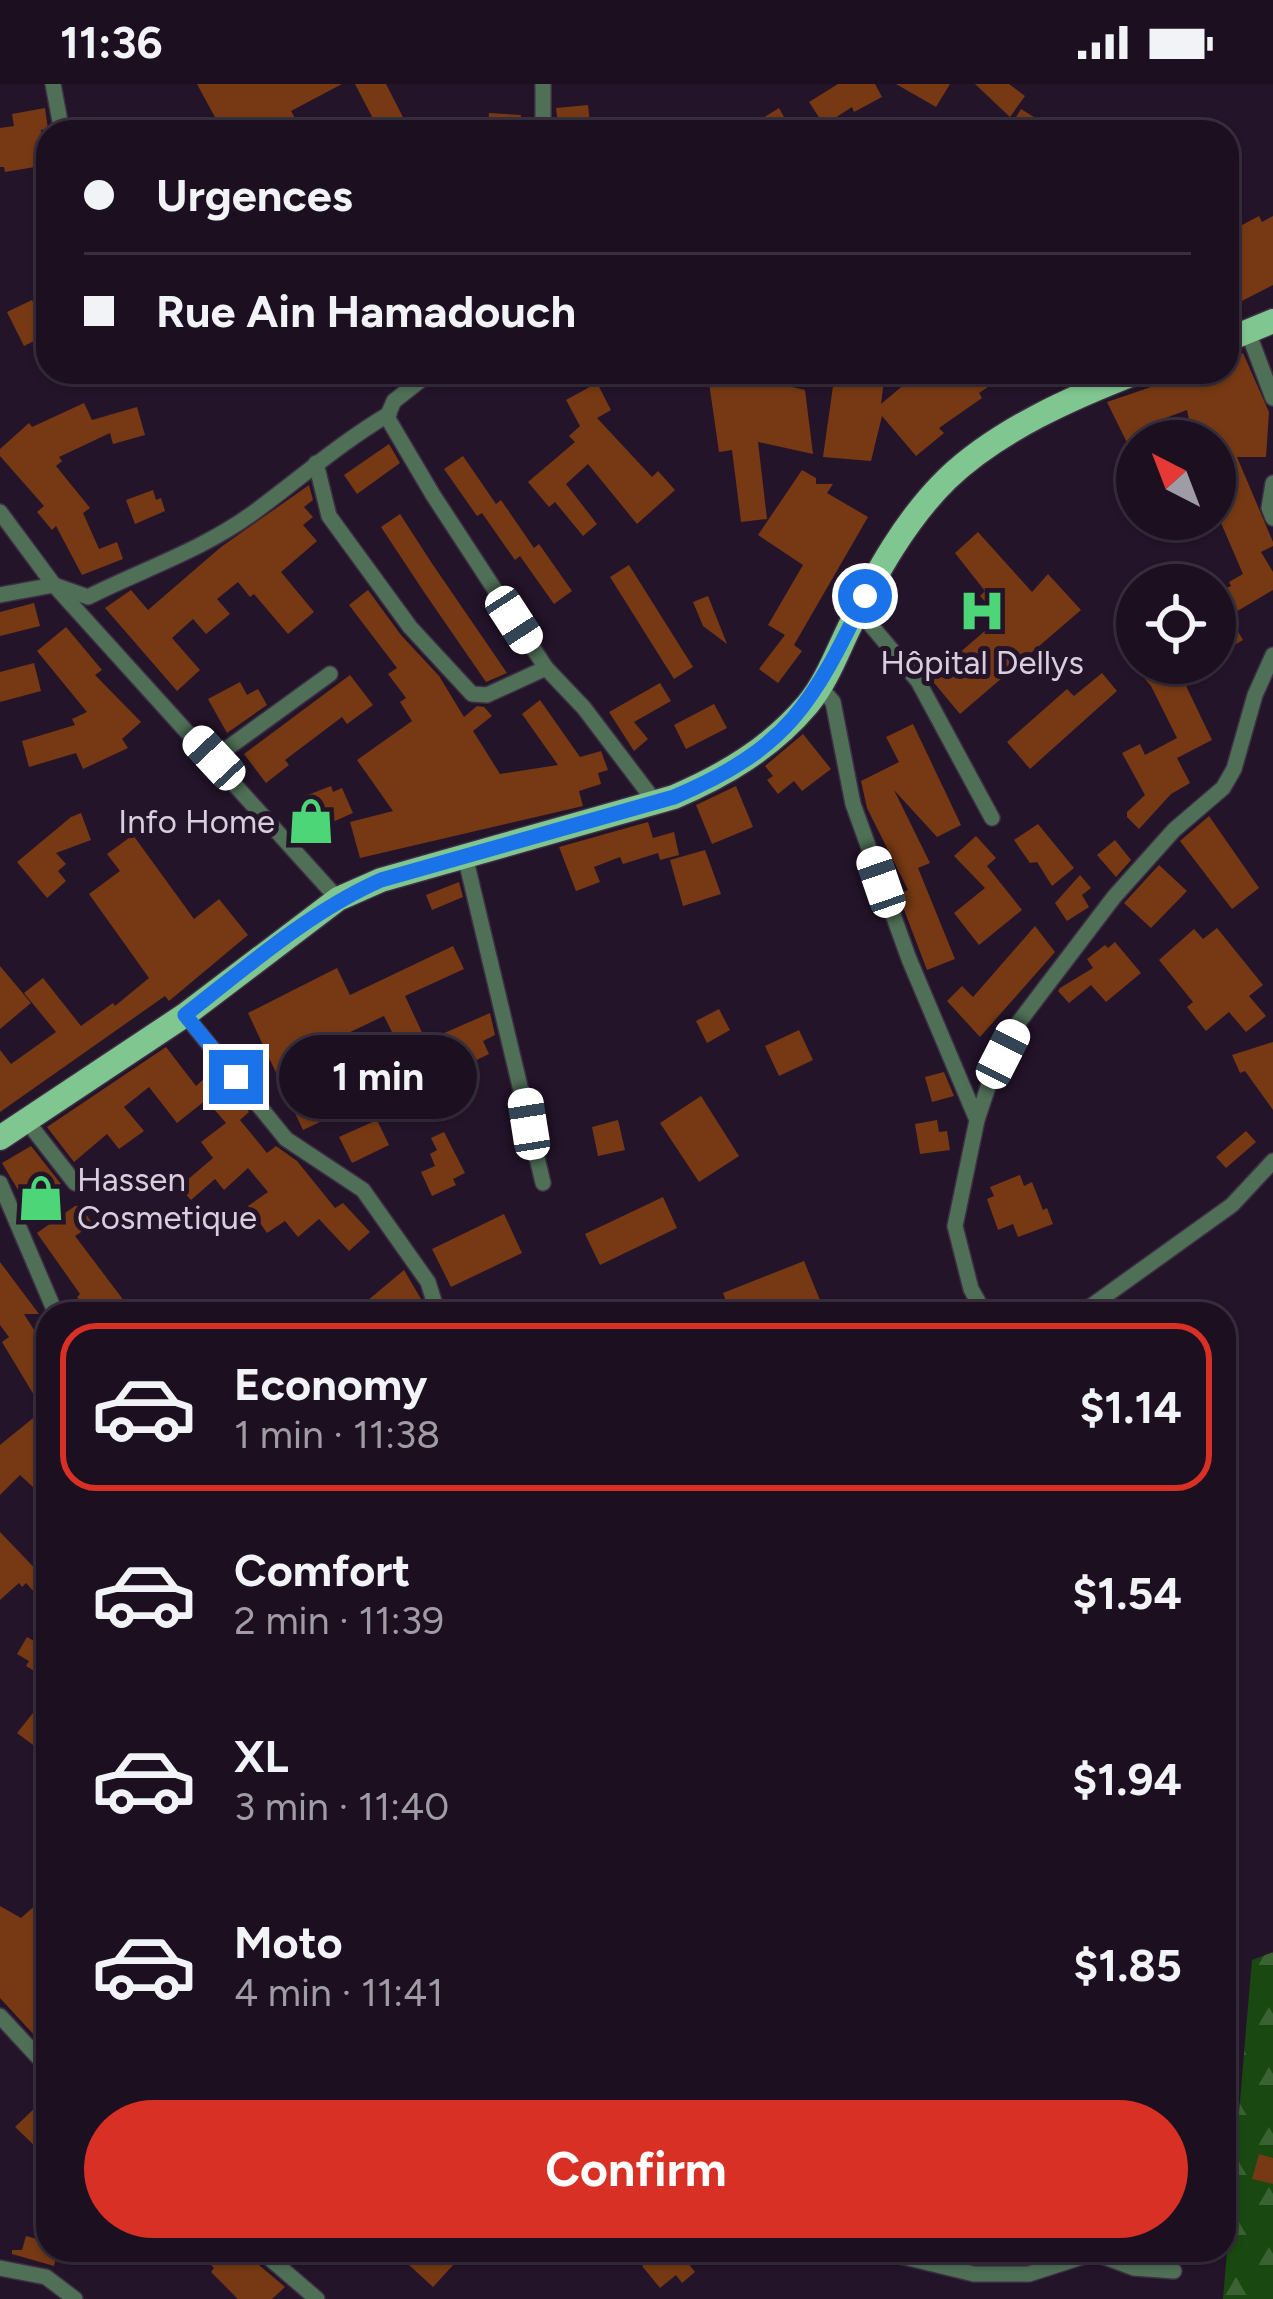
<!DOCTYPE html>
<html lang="en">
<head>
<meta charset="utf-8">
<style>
  :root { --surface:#1b0f20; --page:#281d2d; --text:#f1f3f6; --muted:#a09ca5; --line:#392f3e; --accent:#d93025 }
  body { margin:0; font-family:Figtree,sans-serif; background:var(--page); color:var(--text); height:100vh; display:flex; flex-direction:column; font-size:45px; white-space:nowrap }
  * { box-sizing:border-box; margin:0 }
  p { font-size:39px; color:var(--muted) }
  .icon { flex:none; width:66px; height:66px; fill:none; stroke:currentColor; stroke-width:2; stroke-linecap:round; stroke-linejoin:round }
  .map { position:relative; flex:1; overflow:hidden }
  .sheet { position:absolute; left:36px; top:1218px; width:1200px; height:960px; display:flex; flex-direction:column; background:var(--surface); border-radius:36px; box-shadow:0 3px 9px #0004,0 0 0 3px var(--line) }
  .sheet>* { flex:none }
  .guide { position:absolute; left:36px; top:36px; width:1203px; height:264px; border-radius:36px; box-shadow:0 3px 9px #0004,0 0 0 3px var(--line); display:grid; align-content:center; height:264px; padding:0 48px; background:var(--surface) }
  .needle { width:78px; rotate:318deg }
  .buttons { position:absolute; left:1116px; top:336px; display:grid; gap:24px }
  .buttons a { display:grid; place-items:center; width:120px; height:120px; border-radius:50%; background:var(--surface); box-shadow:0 3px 9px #0004,0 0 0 3px var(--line); font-size:60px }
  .end { position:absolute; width:54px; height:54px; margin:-27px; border:15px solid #1a73e8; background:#fff; box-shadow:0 0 0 6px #fff }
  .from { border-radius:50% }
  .bubble { position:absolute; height:84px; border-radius:42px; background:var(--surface); box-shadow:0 3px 9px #0004,0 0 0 3px var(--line); font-size:39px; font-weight:700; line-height:84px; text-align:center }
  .car { position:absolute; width:36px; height:72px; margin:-36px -18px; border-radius:15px; box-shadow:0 0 9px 3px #0007; background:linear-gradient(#fff 24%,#345 0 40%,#fff 0 76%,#345 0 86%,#fff 0) }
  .guide b { display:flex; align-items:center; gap:42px; height:114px; font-size:45px }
  .guide b+b { border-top:3px solid var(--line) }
  .guide i { width:30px; height:30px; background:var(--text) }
  ul { padding:21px 0 0; list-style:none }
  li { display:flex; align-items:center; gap:36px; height:168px; margin:0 24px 18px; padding:0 24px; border:6px solid transparent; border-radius:36px }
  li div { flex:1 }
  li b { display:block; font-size:45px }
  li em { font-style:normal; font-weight:700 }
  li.on { border-color:var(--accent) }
  li>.icon { width:108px; height:108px; stroke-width:1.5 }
  .action { display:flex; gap:24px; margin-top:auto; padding:24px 48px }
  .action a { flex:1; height:138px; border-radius:72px; background:var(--accent); color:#fff; font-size:48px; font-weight:700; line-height:138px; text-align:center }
  .status { display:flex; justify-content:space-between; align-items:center; height:84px; padding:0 60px; background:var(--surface); direction:ltr }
  .status svg { height:33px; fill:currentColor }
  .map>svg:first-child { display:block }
  .forest { fill:url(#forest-firs) }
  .building { fill:#763913 }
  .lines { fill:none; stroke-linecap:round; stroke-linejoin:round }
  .street-casing { stroke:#3d2e43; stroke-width:18 }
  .primary-casing { stroke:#3d2e43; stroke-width:27 }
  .street { stroke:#4f6f56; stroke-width:15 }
  .primary { stroke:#80c690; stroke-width:24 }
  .route { stroke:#1a73e8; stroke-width:15 }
  .labels { text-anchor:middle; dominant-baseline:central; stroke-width:10; stroke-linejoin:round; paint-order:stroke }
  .poi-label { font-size:33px; fill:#d9cedd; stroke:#24142a }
</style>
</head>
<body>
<div class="status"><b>11:36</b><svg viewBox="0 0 49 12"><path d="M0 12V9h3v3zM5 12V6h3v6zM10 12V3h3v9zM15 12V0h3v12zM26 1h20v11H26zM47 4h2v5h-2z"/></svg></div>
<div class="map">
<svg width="1273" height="2215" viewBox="0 0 1273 2215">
  <defs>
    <pattern id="forest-firs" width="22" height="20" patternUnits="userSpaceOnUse" patternTransform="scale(3)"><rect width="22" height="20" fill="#194911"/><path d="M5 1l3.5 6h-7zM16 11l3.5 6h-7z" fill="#3a6233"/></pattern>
  </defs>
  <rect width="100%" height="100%" fill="#24142a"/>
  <!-- forest -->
  <polygon class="forest" points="1273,1868 1273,2215 1223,2215 1252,1876"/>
  <!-- building -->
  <g class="building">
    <polygon points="197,0 342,0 291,27 296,36 273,48 223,48"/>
    <polygon points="355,0 386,0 407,41 393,48 380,48"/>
    <polygon points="838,0 875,0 882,13 854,28 852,23 824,41 809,18"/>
    <polygon points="896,0 950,0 936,23"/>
    <polygon points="975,0 1009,0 1025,12 1010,33"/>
    <polygon points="588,21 591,48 559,48 556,24"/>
    <polygon points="45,24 48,45 41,46 47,81 5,88 4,83 0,83 0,44 14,42 12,30"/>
    <polygon points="779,24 789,42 779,48 740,48"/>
    <polygon points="1021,25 1058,48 1007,48"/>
    <polygon points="489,29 521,31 520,48 488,48"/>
    <polygon points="1259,132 1262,138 1273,132 1273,201 1238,219 1227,197 1227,149"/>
    <polygon points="32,216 48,248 48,280 36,256 24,262 7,228"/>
    <polygon points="1243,269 1269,328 1266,373 1237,373 1273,458 1273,462 1261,468 1273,488 1273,506 1229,532 1243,556 1222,568 1215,557 1215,509 1231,502 1229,498 1243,490 1215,425 1215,357 1193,357 1187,326 1152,339 1162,357 1137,357 1137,379 1107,318 1195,288 1227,288 1227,276"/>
    <polygon points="757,288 758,295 805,306 813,370 758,358 767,435 741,438 732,366 719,368 708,292"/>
    <polygon points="835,288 885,288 881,320 919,288 932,300 949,288 1010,288 979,309 982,314 939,344 944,349 916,372 882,332 871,377 823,373"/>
    <polygon points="597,299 611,326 597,334 652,393 658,387 675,406 637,440 588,380 566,400 597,440 583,452 555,418 549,423 528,398 575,358 569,352 580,342 566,316"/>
    <polygon points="84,319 92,336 137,323 145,351 113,360 110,349 59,373 62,377 56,382 90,424 83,429 99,465 117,458 123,475 82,491 56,442 52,446 37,428 44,422 0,372 0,365 29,339 32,343"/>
    <polygon points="389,360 400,379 357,410 344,391"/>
    <polygon points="463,372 496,420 501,416 534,464 539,460 572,507 554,520 520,472 515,476 482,429 477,432 444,385"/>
    <polygon points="802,386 816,394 816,400 833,400 827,409 868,433 794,561 802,567 778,599 759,585 785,551 768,541 803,481 758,451"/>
    <polygon points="309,401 313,416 304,423 313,433 303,441 317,457 281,488 314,528 288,550 254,510 250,513 238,498 217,515 230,530 206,550 193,535 172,554 200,586 177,607 105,524 131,506 148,526 221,463"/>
    <polygon points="153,406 156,416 161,414 165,427 135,440 126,416"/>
    <polygon points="400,430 431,478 507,589 486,598 424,508 381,443"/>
    <polygon points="978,448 1032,508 1048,490 1081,526 960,630 930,594 1000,534 980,512 985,507 955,469"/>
    <polygon points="629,481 693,583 674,595 610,493"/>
    <polygon points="368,506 401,551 439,592 464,633 477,622 484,623 492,632 473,647 500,690 558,681 522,630 540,616 580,673 601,667 608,686 598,689 601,700 579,707 583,722 360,774 350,738 393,727 357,676 412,637 400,618 406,614 388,590 397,584 349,521"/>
    <polygon points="708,512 727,560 703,542 693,518"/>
    <polygon points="34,519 40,542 0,552 0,528"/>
    <polygon points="66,543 102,586 95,591 141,638 122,655 128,664 83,685 76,669 29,683 22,657 75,641 72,635 87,628 37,567"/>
    <polygon points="34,579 41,607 0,618 0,588"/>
    <polygon points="1140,579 1175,579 1212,656 1177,674 1190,699 1171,710 1139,745 1127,733 1127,728 1145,711 1122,669 1140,660 1145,671 1177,654 1151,602 1141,590 1145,587"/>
    <polygon points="1102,589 1117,607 1030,685 1007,658 1067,605 1074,612"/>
    <polygon points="350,591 373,621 347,640 342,633 285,676 289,681 266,699 244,670"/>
    <polygon points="240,598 247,611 258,605 267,621 227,649 208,615"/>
    <polygon points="660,599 671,617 634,638 648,655 634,667 609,628"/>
    <polygon points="714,620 727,644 686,665 674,641"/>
    <polygon points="913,640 961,741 937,753 894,706 930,779 918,784 955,875 927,886 898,810 908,806 867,724 861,697 899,678 886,653"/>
    <polygon points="803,650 831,685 802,707 794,697 778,710 767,696 773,692 765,682"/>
    <polygon points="331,702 333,708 342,704 353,729 299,753 288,729 308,720 305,712"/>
    <polygon points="736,702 753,743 712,760 696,721"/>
    <polygon points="81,729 91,756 56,769 66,780 58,787 66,797 47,814 17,778 71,733"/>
    <polygon points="1209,732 1259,804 1232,825 1180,757"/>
    <polygon points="648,738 653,754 674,748 679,771 660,776 658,769 623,780 620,773 594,783 600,798 576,807 559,763"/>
    <polygon points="1038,740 1074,784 1052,802 1037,778 1030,779 1014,756"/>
    <polygon points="133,751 194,835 219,815 248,851 169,917 165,912 0,1028 0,966 11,980 56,948 24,909 43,894 81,942 113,919 115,922 149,894 89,810 120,787 107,770"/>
    <polygon points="976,752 996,774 987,782 1022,826 979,861 954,829 985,804 954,772"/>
    <polygon points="1115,756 1131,776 1116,793 1097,771"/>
    <polygon points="705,766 721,810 683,822 670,776"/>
    <polygon points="1159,781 1187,807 1151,844 1124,819"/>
    <polygon points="1080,791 1091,804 1082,811 1089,823 1067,837 1055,819"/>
    <polygon points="459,798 463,813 432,826 426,811"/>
    <polygon points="1035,842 1055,868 980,953 947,917 962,902 973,913"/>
    <polygon points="1217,844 1263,901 1249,912 1266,932 1246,948 1229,928 1206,947 1187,923 1193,918 1159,876 1194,845 1203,855"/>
    <polygon points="1115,858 1141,889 1106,918 1091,901 1069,919 1058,907 1060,904 1093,884 1087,875 1105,861 1108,864"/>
    <polygon points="453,862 464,885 405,912 426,957 490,929 495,951 483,957 489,970 435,996 442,1010 407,1027 383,977 402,968 384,932 310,967 339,1029 303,1046 248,929 337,884 350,911"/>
    <polygon points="0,882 31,919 0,945"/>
    <polygon points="719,925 730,946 707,959 696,937"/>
    <polygon points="799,946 813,976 779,992 765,962"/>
    <polygon points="1273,958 1273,1026 1245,987 1240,989 1232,971"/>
    <polygon points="166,963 196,1002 214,986 249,1028 240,1036 267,1069 276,1062 297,1077 335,1124 343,1119 370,1148 349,1167 319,1135 298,1153 285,1137 267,1149 248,1122 268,1108 248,1084 224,1106 215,1095 191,1116 179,1103 213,1074 201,1058 226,1039 206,1016 177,1039 149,1003 124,1023 144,1047 119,1065 107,1050 74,1078 47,1043"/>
    <polygon points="944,988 954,1012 932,1018 925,993"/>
    <polygon points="701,1012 739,1072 699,1098 660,1039"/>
    <polygon points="377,1036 389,1061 352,1079 339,1053"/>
    <polygon points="618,1036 625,1066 598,1072 592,1043"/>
    <polygon points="937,1036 939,1048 947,1047 950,1066 920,1070 915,1040"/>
    <polygon points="1246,1047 1256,1058 1226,1084 1216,1073"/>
    <polygon points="444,1048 465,1089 453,1095 456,1101 432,1112 421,1088 435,1082 430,1070 437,1066 431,1054"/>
    <polygon points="31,1062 61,1100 27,1121 2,1079"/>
    <polygon points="1020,1091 1024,1102 1032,1098 1043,1126 1047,1124 1053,1140 1018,1153 1013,1140 998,1146 987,1115 994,1112 990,1103"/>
    <polygon points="663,1113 677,1144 600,1181 585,1150"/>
    <polygon points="75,1122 80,1122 93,1140 75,1152 134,1230 68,1230 80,1217 77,1213 80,1210 37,1149"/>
    <polygon points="504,1130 522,1169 451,1203 432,1165"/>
    <polygon points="804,1177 824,1226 814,1230 731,1230 723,1209"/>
    <polygon points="0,1178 39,1230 24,1230 48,1268 48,1417 20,1391 0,1411 0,1361 43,1326 2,1258 9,1253 0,1241"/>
    <polygon points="404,1186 421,1215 405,1230 378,1230 367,1217"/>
    <polygon points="0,1448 48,1498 48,1523 26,1499 22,1503 19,1499 0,1516"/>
    <polygon points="27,1553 48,1565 48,1595 26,1582 29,1577 17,1570"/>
    <polygon points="33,1629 48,1640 48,1672 17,1649"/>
    <polygon points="48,1810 48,1966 0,1914 0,1822 21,1834"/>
    <polygon points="38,2021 48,2031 48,2055 38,2065 15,2043"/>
    <polygon points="1259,2070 1273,2074 1273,2100 1252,2095"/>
    <polygon points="26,2152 48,2158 48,2166 58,2166 54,2182 12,2170 12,2166 22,2166"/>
    <polygon points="197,2166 248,2166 252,2175 285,2203 272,2215 238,2215 211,2188 214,2184"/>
    <polygon points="423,2166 441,2166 455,2179 433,2203 409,2181"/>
    <polygon points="662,2166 678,2166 695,2188 682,2199 676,2191 660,2204 642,2182"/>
  </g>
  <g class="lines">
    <defs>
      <g id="street">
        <polyline points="53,0 62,48"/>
        <polyline points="543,0 543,48"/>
        <polyline points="1248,248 1273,314"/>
        <polyline points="431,288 394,317 387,333 433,411 546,584 584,624 656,719"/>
        <polyline points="316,379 329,432 410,543 472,610 487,611 546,584"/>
        <polyline points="1273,399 1269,424 1273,434"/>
        <polyline points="0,428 54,501 338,815"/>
        <path d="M0,511L54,501L88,513C144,485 202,466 253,429C298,396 340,359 389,330"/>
        <polyline points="858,526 918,597 992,734"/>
        <polyline points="820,603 833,618 853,720 909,875 977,1036 955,1142 971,1205 985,1230"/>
        <polyline points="214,674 330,590"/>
        <polyline points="465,772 543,1099"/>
        <polyline points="185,931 286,1055 363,1106 428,1198 438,1230"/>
        <polyline points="26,1036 75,1099"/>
        <polyline points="977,1036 991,994 1019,938 1114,813 1174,746 1223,704 1234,685 1255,611 1273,571"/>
        <polyline points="0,1099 56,1230"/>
        <polyline points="1080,1230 1232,1121 1273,1077"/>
        <polyline points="0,1932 48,1984"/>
        <polyline points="260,2166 317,2215"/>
        <polyline points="895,2166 900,2172 974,2190 1029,2190 1094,2169 1134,2184 1174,2187"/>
        <polyline points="0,2184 46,2193 75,2215"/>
      </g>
      <g id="primary">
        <polyline points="1227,256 1273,237"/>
        <path d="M0,1054L185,931L338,815L381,796L674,713C725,691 771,664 808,620C827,597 838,566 851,540C876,489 906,435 947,395C998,346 1073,313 1138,288"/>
      </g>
    </defs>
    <!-- street casing -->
    <use href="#street" class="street-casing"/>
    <!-- primary casing -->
    <use href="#primary" class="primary-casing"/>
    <!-- street -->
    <use href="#street" class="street"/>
    <!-- primary -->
    <use href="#primary" class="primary"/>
  </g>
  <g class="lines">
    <!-- route -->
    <path class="route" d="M236,993L185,931C248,882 309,828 381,796L674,713C789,664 812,620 865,512"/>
  </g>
  <!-- icons -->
  <defs>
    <symbol id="hospital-bare" viewBox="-9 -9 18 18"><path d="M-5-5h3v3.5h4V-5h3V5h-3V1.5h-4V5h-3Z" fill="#4cd677" stroke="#24142a" stroke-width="2.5" paint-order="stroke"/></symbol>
    <symbol id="shop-bare" viewBox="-9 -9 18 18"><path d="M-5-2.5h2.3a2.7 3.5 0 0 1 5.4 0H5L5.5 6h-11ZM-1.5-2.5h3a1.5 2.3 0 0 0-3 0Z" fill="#4cd677" stroke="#24142a" stroke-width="2.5" paint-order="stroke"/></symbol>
  </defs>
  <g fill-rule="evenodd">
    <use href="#hospital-bare" x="949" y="494" width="66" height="66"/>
    <use href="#shop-bare" x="278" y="704" width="66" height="66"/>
    <use href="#shop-bare" x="8" y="1081" width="66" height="66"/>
  </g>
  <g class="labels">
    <!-- poi labels -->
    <g class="poi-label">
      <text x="982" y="578">Hôpital Dellys</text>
      <text x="275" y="737" text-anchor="end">Info Home</text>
      <text x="77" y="1095" text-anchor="start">Hassen<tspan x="77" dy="38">Cosmetique</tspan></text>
    </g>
  </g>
</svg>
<div class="buttons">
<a><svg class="needle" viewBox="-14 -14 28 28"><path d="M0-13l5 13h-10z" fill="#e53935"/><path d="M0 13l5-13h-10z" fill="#a09ca5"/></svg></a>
<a><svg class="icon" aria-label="locate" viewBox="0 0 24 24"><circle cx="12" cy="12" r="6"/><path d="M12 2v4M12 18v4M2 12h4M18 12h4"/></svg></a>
</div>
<i class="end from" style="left:865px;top:512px"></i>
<i class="end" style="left:236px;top:993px"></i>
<div class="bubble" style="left:279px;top:951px;width:198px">1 min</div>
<i class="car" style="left:514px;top:536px;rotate:147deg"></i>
<i class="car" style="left:214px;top:674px;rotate:317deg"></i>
<i class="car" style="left:881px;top:798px;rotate:341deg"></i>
<i class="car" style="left:1003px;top:970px;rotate:27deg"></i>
<i class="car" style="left:529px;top:1040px;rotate:351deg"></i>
<div class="guide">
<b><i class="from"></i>Urgences</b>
<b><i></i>Rue Ain Hamadouch</b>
</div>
<section class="sheet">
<ul>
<li class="on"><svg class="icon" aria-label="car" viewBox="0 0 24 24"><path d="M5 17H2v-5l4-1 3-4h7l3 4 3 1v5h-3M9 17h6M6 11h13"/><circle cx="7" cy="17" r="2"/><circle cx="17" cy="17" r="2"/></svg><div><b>Economy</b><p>1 min · 11:38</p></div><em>$1.14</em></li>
<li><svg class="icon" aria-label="car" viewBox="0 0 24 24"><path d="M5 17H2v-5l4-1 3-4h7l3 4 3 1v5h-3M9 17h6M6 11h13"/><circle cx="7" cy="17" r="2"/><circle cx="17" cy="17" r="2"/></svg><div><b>Comfort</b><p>2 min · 11:39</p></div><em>$1.54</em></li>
<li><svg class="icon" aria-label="car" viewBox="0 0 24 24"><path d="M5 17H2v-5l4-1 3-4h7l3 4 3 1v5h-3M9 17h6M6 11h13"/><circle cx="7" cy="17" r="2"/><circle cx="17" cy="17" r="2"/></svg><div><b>XL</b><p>3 min · 11:40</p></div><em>$1.94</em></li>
<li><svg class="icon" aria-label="car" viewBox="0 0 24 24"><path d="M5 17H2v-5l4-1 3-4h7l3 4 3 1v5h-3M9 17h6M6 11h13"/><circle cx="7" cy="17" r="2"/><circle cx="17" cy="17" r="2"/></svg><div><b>Moto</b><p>4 min · 11:41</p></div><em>$1.85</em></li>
</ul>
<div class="action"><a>Confirm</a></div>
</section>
</div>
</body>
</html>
